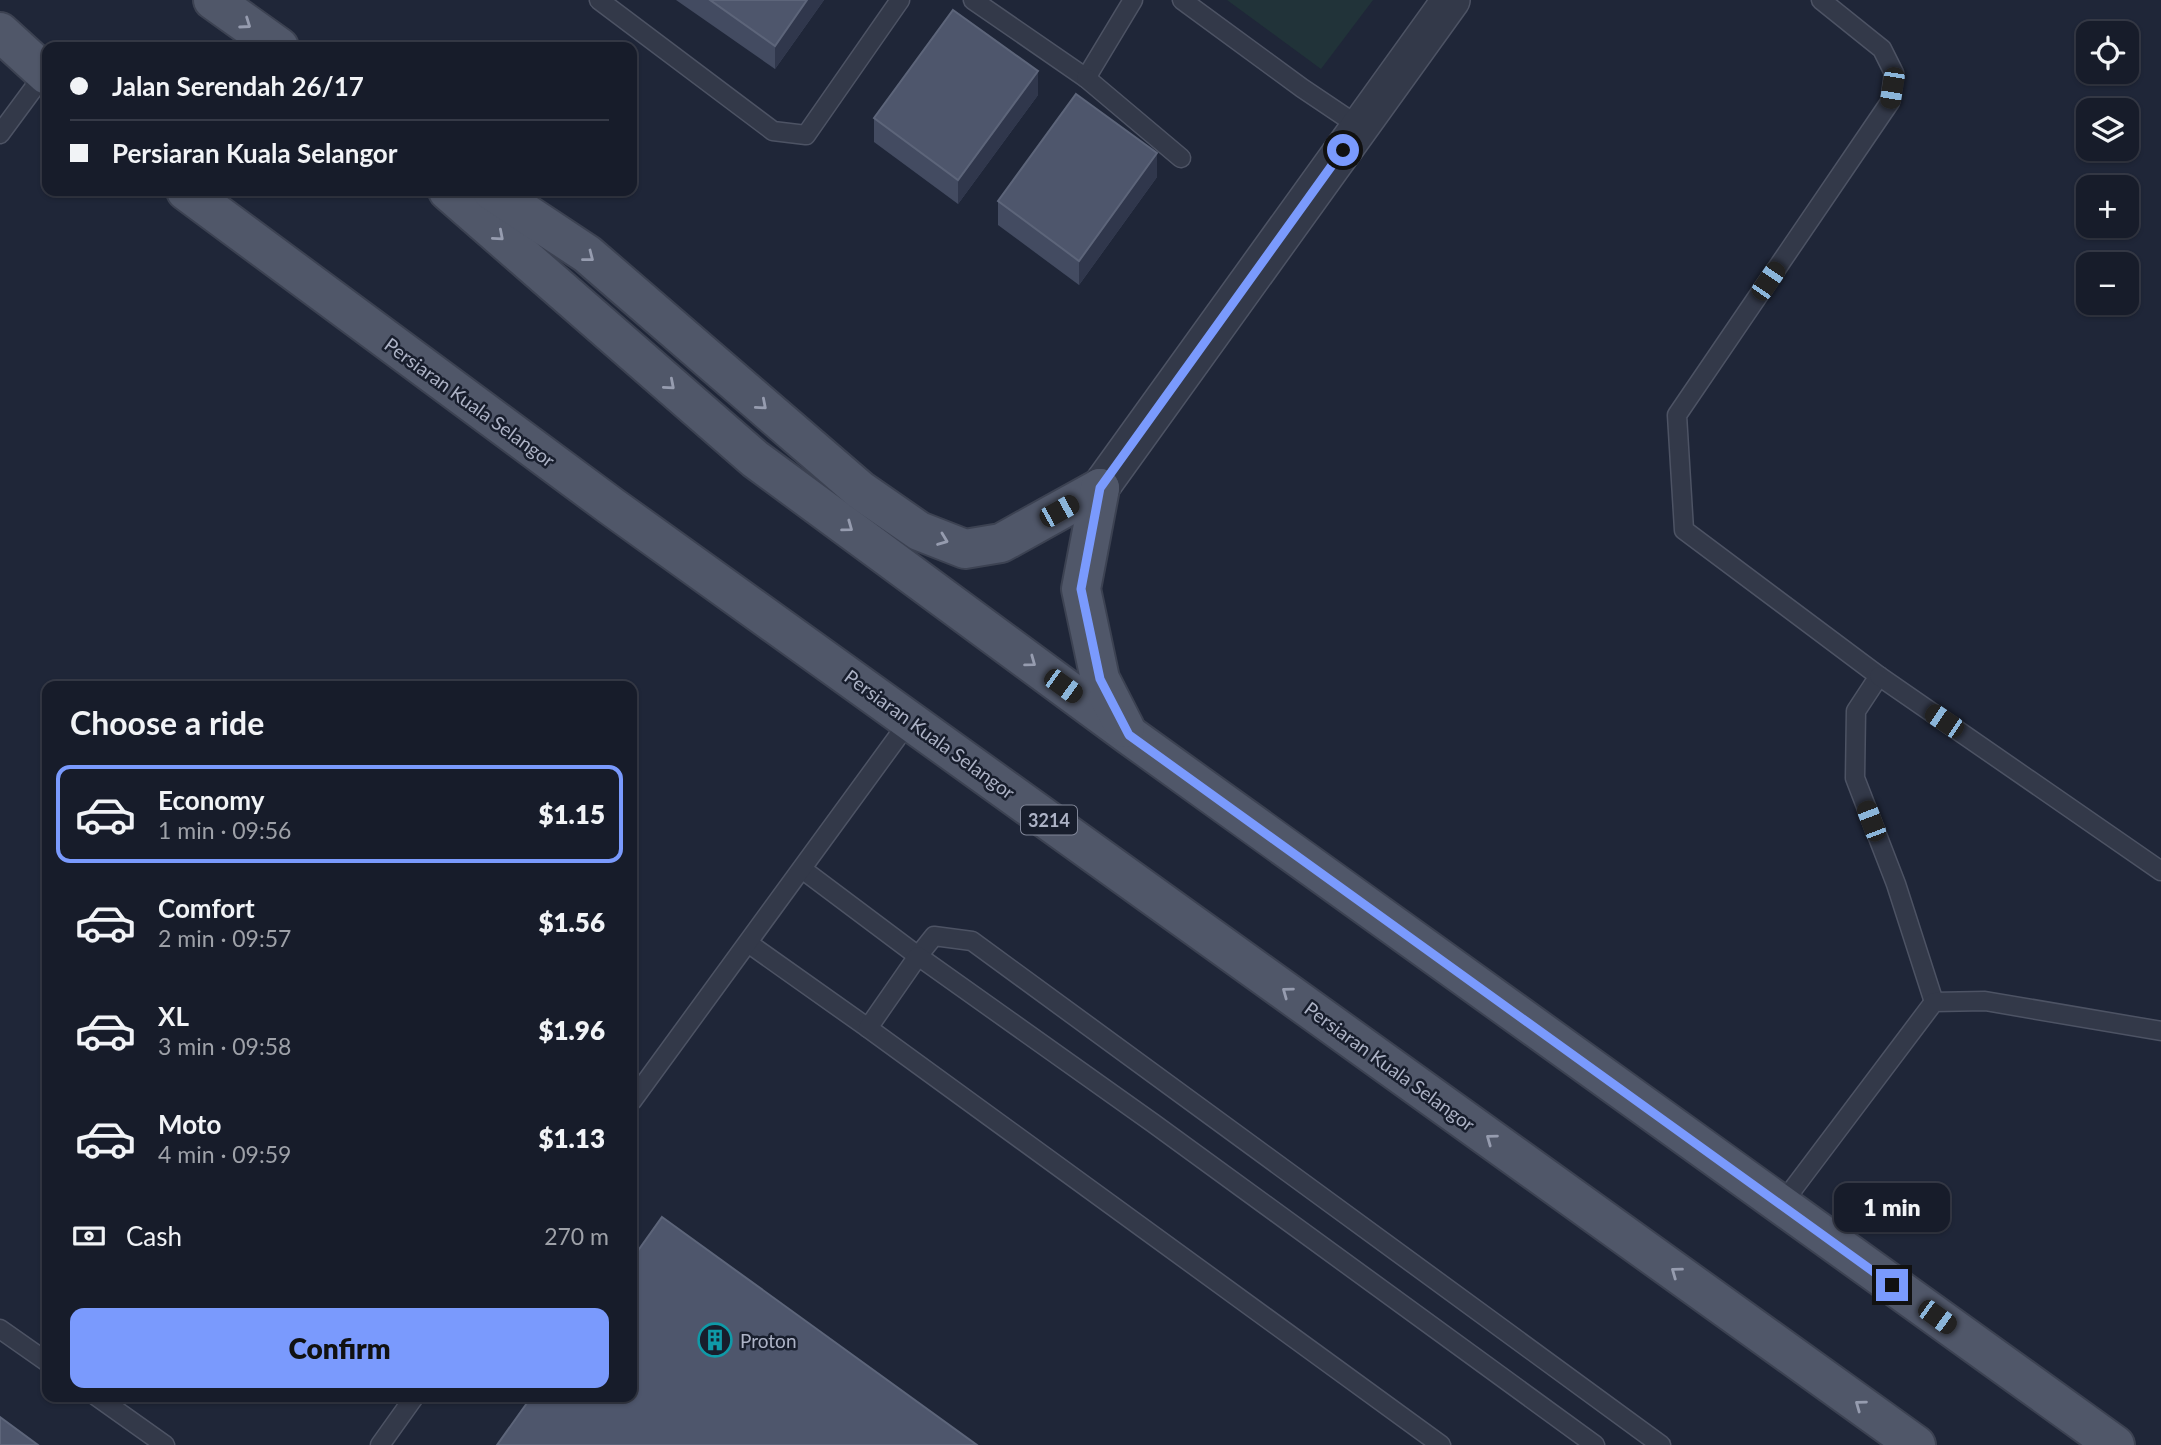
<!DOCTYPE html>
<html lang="en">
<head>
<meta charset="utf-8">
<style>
  :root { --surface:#171c2a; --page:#242936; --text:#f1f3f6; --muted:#9ea1a8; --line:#363a47; --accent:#7a9afd }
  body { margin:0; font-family:Lato,sans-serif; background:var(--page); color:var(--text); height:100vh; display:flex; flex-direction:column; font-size:26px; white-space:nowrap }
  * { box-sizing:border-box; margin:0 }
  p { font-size:23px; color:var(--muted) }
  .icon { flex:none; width:38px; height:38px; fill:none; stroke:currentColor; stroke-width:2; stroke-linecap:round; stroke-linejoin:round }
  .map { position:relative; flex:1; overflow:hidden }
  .details { position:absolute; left:42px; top:681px; width:595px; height:721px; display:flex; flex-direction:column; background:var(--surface); border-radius:14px; box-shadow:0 2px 5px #0004,0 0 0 2px var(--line) }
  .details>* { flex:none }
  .hud { position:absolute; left:42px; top:42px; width:595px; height:154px; border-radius:14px; box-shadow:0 2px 5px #0004,0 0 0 2px var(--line); display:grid; align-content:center; height:154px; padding:0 28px; background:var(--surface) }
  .controls { position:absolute; left:2076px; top:21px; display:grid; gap:14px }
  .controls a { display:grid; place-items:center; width:63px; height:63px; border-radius:14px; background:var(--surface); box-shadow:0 2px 5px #0004,0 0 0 2px var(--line); font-size:35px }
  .end { position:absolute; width:32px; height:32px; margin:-16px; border:9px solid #7a9afd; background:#111; box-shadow:0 0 0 4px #111 }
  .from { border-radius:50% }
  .bubble { position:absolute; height:49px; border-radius:14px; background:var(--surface); box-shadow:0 2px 5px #0004,0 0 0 2px var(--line); font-size:23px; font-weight:800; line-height:49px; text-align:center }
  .car { position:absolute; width:21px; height:42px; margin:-21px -10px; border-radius:9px; box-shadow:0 0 5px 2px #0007; background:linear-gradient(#222 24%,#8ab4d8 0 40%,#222 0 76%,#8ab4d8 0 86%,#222 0) }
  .hud b { display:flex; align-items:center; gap:24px; height:66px; font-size:26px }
  .hud b+b { border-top:2px solid var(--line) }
  .hud i { width:18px; height:18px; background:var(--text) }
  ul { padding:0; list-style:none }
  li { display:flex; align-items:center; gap:21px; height:98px; margin:0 14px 10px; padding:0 14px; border:4px solid transparent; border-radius:14px }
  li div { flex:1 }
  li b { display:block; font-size:26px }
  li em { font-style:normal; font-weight:800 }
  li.current { border-color:var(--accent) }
  li>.icon { width:63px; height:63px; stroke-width:1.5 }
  h2 { padding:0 28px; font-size:32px; line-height:84px }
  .pay { display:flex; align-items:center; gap:18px; height:77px; padding:0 28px; font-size:26px }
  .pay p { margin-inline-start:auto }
  .action { display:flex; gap:14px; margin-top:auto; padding:14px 28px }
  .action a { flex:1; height:80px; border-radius:14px; background:var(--accent); color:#111; font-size:28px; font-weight:800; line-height:80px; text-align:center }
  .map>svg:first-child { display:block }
  .green { fill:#213339 }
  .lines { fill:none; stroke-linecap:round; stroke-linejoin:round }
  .service-casing { stroke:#4d5364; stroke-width:21 }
  .minor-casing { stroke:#4d5364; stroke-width:40 }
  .primary-casing { stroke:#3c4252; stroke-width:42 }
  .service { stroke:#333949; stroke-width:18 }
  .minor { stroke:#333949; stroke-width:37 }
  .primary { stroke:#505769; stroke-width:38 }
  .wall { fill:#434b61 }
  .shaded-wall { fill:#30374c }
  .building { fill:#4e566c; stroke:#5d657a; stroke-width:2 }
  .oneway { stroke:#969caf }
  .route { stroke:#7a9afd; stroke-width:9 }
  .labels { text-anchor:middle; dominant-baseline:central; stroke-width:5; stroke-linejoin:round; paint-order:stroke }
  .shield { fill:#181e2d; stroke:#808698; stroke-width:2 }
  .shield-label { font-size:18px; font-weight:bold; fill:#adb3c6 }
  .street-label { font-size:19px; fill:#adb3c6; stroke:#181e2d }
  .poi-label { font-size:19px; fill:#adb3c6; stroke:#181e2d; text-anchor:start }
</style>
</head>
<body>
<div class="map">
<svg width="2161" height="1445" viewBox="0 0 2161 1445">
  <rect width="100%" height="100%" fill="#1f2638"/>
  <!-- green -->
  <polygon class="green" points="1227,0 1373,0 1321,69"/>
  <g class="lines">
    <defs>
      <g id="service">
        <polyline points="599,0 773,131 806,135 900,0"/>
        <polyline points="973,0 1086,78 1133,0"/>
        <polyline points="1182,0 1302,88 1360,127"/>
        <polyline points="1821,0 1882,49 1894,73 1890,102 1677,415 1684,530 1879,676 1856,711 1855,778 1896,884 1934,1002"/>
        <polyline points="1086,78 1181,158"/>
        <polyline points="0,134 45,73"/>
        <polyline points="1879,676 2161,871"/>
        <polyline points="802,869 918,956 934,936 972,941 1661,1445"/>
        <polyline points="748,943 868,1028"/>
        <polyline points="632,1101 910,720"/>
        <polyline points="1781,1205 1934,1002 1985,1001 2161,1031"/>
        <polyline points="0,1329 47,1362"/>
        <polyline points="96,1396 165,1445"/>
        <polyline points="380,1445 415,1396"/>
        <polyline points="1441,1445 868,1028 918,956 1153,1123 1595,1445"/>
      </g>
      <polyline id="minor" points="1100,488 1451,0"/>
      <g id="primary">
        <polyline points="213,0 279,47"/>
        <polyline points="0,32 47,75"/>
        <polyline points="186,191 611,506 1916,1445"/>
        <polyline points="448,191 755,459 1129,735 2115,1445"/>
        <polyline points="492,191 587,254 860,490 919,531 965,549 1001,543 1100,488"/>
        <polyline points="1100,488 1081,589 1100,679 1125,728"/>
      </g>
    </defs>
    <!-- service casing -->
    <use href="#service" class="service-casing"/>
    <!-- minor casing -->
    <use href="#minor" class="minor-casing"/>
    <!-- primary casing -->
    <use href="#primary" class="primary-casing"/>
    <!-- service -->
    <use href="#service" class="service"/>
    <!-- minor -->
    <use href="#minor" class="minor"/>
    <!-- primary -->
    <use href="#primary" class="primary"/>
  </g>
  <!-- wall -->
  <g class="wall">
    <polygon points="676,0 824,0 775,69"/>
    <polygon points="1038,95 958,204 874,142 874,118"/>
    <polygon points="1157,177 1079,285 998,225 998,201"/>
  </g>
  <!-- shaded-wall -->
  <g class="shaded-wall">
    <polygon points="807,0 824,0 775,69 775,46"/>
    <polygon points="1038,71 1038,95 958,204 958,180"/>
    <polygon points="1157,153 1157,177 1079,285 1079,261"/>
  </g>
  <!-- building -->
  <g class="building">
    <polygon points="710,0 807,0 775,46"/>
    <polygon points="953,10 1038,71 958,180 874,118"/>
    <polygon points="1076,94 1157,153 1079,261 998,201"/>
    <polygon points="662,1217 977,1445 497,1445 532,1396 632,1396 632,1259"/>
    <polygon points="0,1417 38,1445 0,1445"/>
  </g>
  <!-- one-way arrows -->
  <defs><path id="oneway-chevron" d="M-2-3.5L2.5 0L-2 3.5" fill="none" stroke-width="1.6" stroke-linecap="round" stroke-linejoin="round" transform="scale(1.75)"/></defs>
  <g class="oneway">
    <use href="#oneway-chevron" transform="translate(246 24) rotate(35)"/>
    <use href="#oneway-chevron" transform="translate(499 236) rotate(41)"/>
    <use href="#oneway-chevron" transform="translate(589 257) rotate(38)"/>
    <use href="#oneway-chevron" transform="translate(670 385) rotate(41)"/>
    <use href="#oneway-chevron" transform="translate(762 405) rotate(41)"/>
    <use href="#oneway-chevron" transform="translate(848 527) rotate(36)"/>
    <use href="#oneway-chevron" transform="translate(943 540) rotate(21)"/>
    <use href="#oneway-chevron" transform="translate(1031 662) rotate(36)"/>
    <use href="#oneway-chevron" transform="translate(1287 992) rotate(-144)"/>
    <use href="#oneway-chevron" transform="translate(1491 1139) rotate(-144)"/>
    <use href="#oneway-chevron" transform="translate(1676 1272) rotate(-144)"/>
    <use href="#oneway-chevron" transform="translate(1860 1405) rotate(-144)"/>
  </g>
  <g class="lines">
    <!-- route -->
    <polyline class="route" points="1343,150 1100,488 1081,589 1100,679 1129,735 1892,1285"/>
  </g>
  <!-- icons -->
  <defs>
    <symbol id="building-ring" viewBox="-11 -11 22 22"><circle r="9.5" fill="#181e2d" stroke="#0f9aa8" stroke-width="1.5"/><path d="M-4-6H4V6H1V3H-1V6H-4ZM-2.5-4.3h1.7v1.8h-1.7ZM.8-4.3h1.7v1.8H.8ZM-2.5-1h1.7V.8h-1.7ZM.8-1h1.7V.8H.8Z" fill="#0f9aa8"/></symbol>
  </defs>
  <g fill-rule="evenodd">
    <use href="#building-ring" x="696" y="1321" width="38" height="38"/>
  </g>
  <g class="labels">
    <!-- shield labels -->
    <rect class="shield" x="1021" y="805.5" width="56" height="29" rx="5"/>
    <g class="shield-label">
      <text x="1049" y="820">3214</text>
    </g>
    <!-- street labels -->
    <g class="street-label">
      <text transform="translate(470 402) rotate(36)">Persiaran Kuala Selangor</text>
      <text transform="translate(930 734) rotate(36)">Persiaran Kuala Selangor</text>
      <text transform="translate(1390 1066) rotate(36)">Persiaran Kuala Selangor</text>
    </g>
    <!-- poi labels -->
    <g class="poi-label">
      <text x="740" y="1340">Proton</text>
    </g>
  </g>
</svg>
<div class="controls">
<a><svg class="icon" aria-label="locate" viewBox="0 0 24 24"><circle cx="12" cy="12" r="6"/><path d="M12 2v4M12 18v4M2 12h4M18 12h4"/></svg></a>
<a><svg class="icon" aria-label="layers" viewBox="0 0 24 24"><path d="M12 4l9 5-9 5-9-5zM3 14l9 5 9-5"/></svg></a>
<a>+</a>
<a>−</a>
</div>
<i class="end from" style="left:1343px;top:150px"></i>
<i class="end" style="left:1892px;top:1285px"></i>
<div class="bubble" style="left:1834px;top:1183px;width:116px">1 min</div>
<i class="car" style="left:1892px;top:88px;rotate:189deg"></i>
<i class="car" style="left:1768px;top:281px;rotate:34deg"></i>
<i class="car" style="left:1059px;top:511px;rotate:61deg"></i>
<i class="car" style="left:1063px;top:686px;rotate:126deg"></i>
<i class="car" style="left:1944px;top:721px;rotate:304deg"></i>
<i class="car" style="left:1871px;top:821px;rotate:339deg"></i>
<i class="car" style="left:1937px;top:1317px;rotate:126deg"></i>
<div class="hud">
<b><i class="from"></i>Jalan Serendah 26/17</b>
<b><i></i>Persiaran Kuala Selangor</b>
</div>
<section class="details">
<h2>Choose a ride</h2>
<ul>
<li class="current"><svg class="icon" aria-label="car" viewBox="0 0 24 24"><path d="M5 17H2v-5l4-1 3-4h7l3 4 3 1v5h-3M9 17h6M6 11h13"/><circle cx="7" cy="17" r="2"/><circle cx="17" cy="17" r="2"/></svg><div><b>Economy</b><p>1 min · 09:56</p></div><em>$1.15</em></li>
<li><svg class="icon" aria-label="car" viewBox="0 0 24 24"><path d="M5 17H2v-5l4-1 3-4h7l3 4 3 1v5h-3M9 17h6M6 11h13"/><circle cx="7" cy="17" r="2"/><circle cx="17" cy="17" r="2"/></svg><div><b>Comfort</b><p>2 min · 09:57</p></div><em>$1.56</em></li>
<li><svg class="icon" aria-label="car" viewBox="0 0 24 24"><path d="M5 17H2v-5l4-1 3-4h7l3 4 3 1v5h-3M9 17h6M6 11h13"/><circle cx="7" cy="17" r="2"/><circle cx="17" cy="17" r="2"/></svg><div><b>XL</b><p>3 min · 09:58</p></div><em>$1.96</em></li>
<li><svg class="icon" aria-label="car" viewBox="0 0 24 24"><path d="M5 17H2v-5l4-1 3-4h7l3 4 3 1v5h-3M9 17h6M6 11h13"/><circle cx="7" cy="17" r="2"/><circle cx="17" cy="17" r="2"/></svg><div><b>Moto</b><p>4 min · 09:59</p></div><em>$1.13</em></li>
</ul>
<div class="pay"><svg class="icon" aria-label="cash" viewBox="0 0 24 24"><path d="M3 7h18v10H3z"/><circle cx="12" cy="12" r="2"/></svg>Cash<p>270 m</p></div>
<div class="action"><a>Confirm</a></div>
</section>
</div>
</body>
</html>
